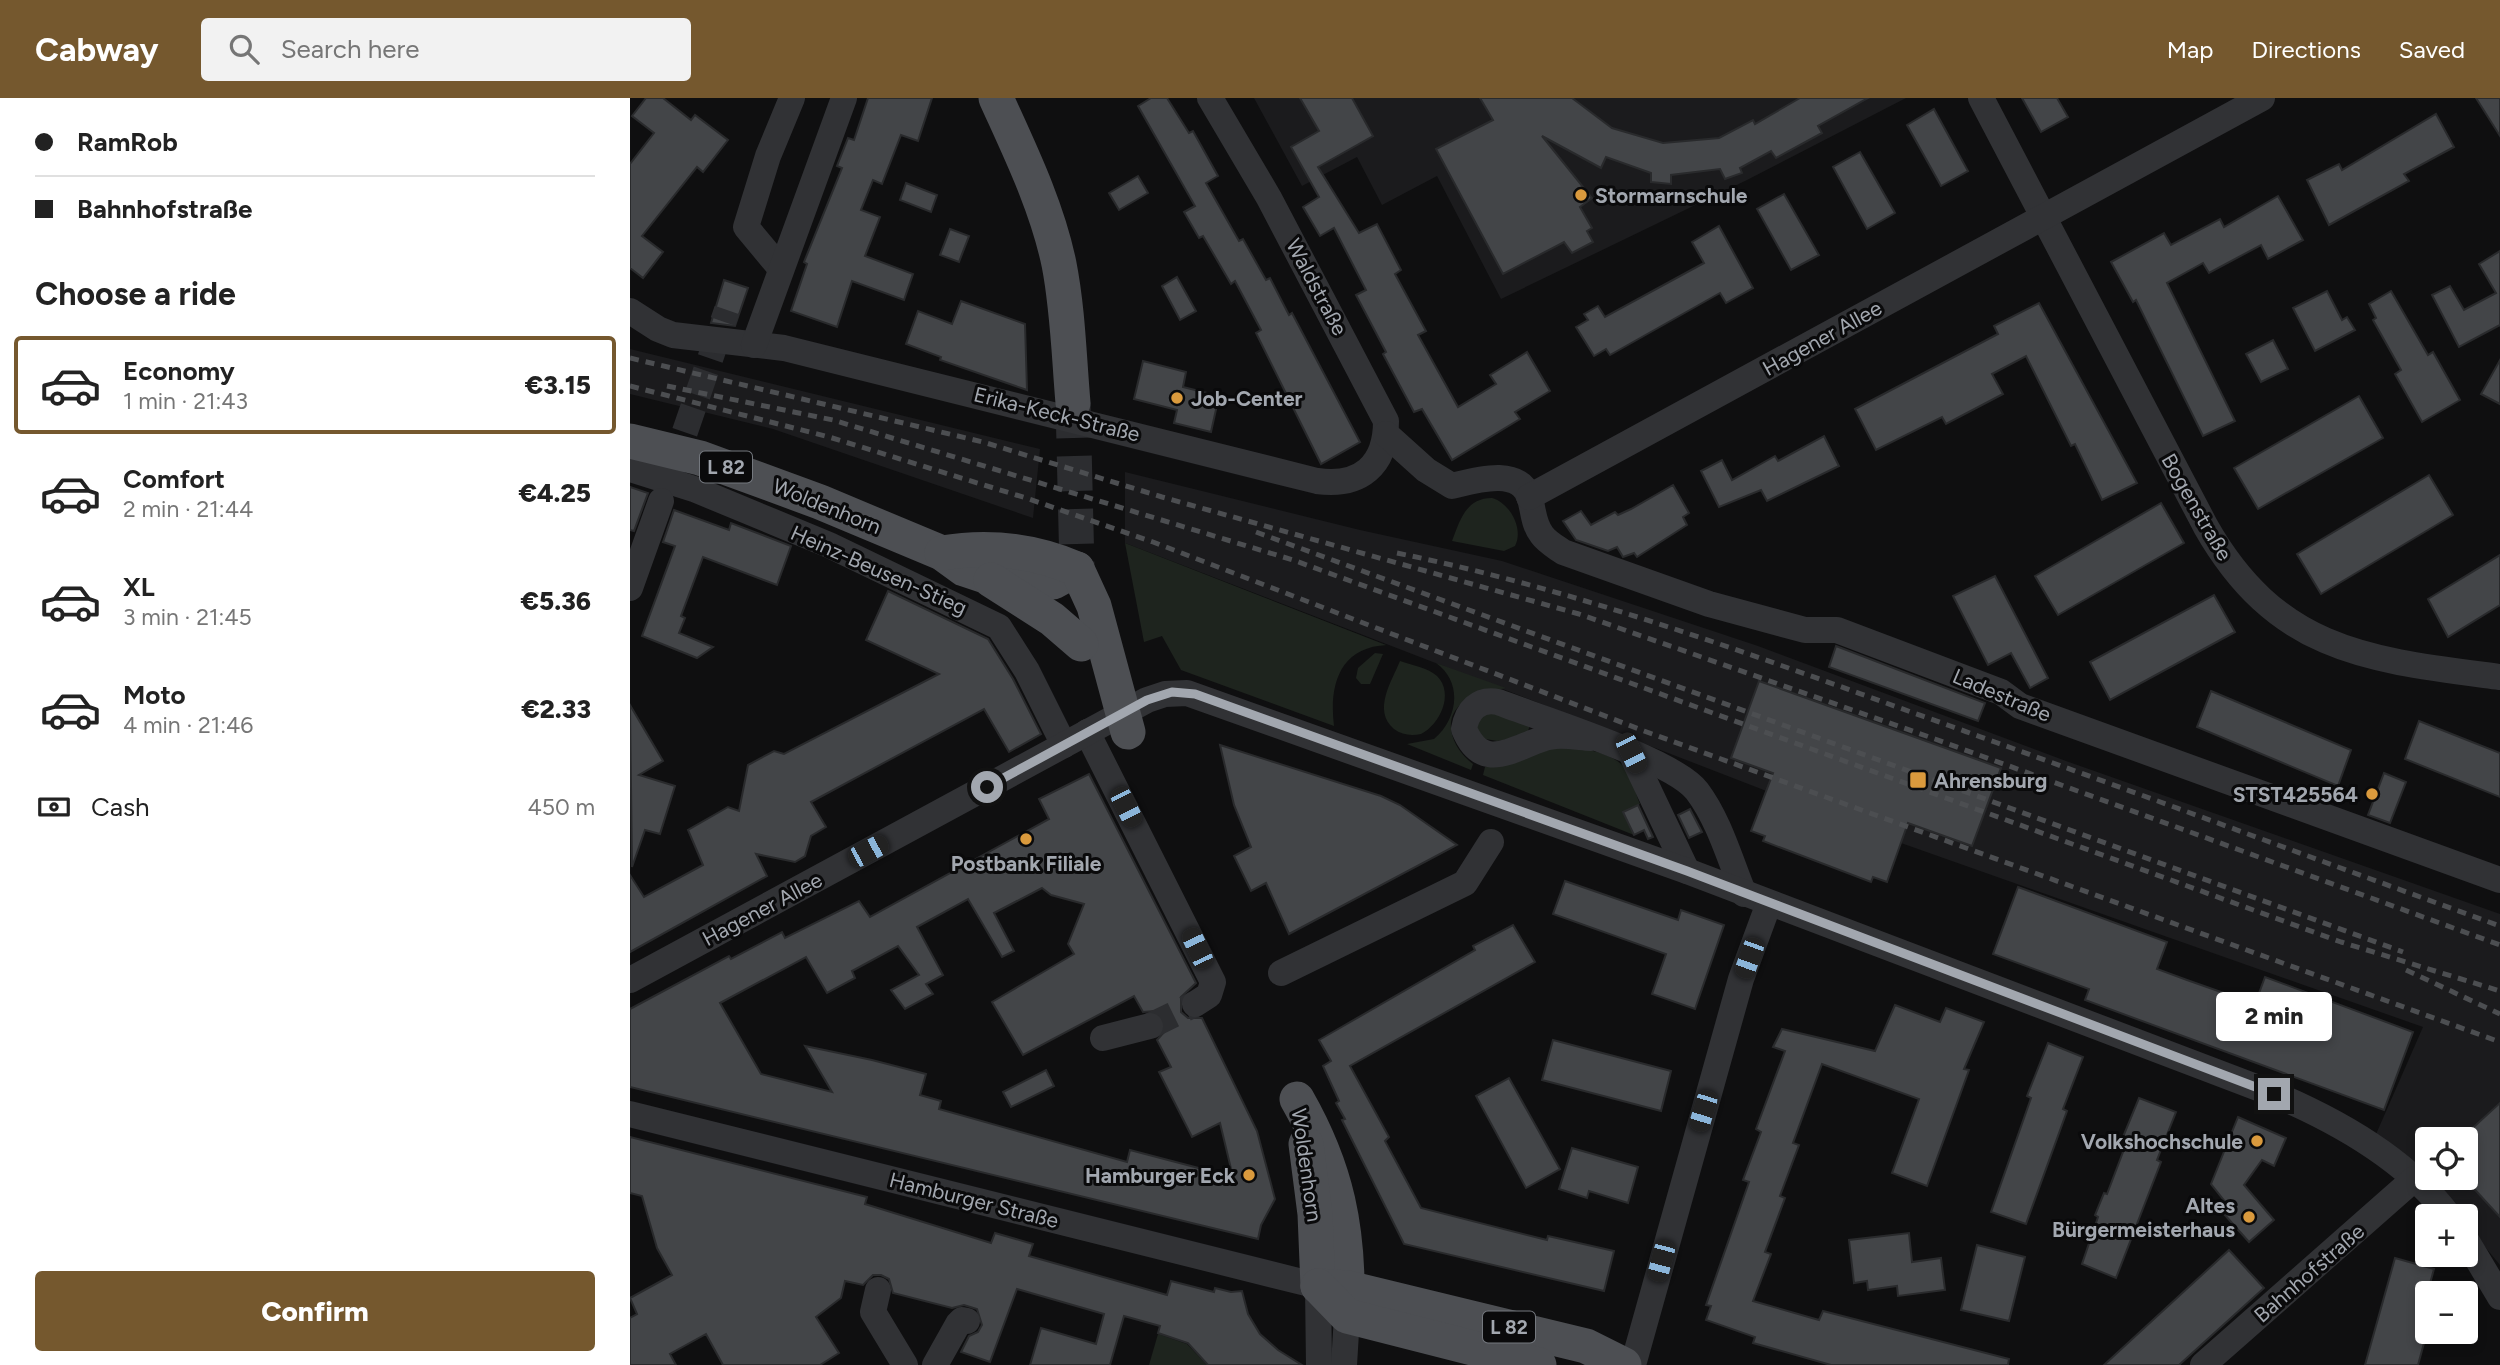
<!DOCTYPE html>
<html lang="en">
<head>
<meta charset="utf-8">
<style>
  :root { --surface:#fff; --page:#f2f2f2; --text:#222; --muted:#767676; --line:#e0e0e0; --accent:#75582e }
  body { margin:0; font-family:Figtree,sans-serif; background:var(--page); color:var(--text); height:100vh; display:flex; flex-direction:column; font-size:26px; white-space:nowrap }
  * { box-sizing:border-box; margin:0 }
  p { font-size:23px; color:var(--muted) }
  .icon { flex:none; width:38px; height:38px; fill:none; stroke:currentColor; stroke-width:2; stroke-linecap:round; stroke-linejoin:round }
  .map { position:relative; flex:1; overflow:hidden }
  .sheet { display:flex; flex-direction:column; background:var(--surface); width:630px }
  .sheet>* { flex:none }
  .hud { display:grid; align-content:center; height:154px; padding:0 35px; background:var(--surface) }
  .tools { position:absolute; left:1785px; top:1029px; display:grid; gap:14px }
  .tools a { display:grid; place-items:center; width:63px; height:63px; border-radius:7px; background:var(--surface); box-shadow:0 4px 10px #0003; font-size:35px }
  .end { position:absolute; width:32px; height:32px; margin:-16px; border:9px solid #a2a7af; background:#111; box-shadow:0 0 0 4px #111 }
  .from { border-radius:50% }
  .bubble { position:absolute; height:49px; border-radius:7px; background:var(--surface); box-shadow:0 4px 10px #0003; font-size:23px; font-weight:800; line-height:49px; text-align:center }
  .car { position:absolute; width:21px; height:42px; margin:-21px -10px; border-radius:9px; box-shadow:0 0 5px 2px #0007; background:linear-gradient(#222 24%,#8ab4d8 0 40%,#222 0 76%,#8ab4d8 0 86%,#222 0) }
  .hud b { display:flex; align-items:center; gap:24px; height:66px; font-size:26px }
  .hud b+b { border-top:2px solid var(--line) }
  .hud i { width:18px; height:18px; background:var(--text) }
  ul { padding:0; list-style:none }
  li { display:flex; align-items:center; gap:21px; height:98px; margin:0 14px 10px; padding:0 21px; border:4px solid transparent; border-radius:7px }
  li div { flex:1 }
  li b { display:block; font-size:26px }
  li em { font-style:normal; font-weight:800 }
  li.on { border-color:var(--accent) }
  li>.icon { width:63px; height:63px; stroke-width:1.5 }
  h2 { padding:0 35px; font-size:32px; line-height:84px }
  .pay { display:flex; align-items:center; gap:18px; height:77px; padding:0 35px; font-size:26px }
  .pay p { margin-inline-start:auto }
  .cta { display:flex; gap:14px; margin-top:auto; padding:14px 35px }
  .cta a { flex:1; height:80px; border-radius:7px; background:var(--accent); color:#fff; font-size:28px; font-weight:800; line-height:80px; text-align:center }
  header { display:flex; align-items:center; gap:42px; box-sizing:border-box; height:98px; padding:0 35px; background:var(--accent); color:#fff }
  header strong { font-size:33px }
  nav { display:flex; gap:38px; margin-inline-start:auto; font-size:24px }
  .search { width:490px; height:63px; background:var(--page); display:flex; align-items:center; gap:18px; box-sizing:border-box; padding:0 24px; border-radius:7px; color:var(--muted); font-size:26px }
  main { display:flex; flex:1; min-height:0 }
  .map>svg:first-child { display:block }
  .built { fill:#1b1b1d; fill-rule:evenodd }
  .green { fill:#1e241e }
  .building { fill:#434548; stroke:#292a2c; stroke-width:2; fill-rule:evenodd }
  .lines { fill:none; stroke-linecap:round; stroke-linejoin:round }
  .minor-tunnel { stroke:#2c2d30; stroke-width:26; stroke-dasharray:26 13; stroke-linecap:butt }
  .major-tunnel { stroke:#2c2d30; stroke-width:35; stroke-dasharray:35 18; stroke-linecap:butt }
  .minor { stroke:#313235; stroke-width:26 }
  .major { stroke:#4d4f53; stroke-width:35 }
  .rail { stroke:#4c4e51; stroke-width:5; stroke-dasharray:9 7; stroke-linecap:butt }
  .route { stroke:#a2a7af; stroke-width:9 }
  .poi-dot { fill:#da9a3d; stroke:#0a0a0b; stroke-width:2.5 }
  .labels { text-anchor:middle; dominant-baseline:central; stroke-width:6; stroke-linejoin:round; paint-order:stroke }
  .shield { fill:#0a0a0b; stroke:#74787e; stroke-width:2 }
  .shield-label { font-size:19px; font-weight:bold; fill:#a2a7af }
  .poi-label { font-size:21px; font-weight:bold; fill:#a2a7af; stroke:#0a0a0b; text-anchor:end }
  .street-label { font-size:21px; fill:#a2a7af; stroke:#0a0a0b }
</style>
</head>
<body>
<header>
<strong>Cabway</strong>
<div class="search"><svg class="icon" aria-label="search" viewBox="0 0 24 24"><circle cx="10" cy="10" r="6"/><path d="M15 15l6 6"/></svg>Search here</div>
<nav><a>Map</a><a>Directions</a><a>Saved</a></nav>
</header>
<main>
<section class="sheet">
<div class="hud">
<b><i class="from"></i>RamRob</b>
<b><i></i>Bahnhofstraße</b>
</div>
<h2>Choose a ride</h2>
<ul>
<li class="on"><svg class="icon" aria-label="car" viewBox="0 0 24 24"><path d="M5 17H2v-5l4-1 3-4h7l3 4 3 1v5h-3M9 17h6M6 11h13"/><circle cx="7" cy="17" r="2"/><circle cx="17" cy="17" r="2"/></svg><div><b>Economy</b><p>1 min · 21:43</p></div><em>€3.15</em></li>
<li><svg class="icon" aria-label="car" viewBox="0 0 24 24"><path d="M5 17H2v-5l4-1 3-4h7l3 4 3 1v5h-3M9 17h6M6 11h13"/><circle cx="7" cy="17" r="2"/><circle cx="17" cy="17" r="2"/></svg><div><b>Comfort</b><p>2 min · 21:44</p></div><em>€4.25</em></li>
<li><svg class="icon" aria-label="car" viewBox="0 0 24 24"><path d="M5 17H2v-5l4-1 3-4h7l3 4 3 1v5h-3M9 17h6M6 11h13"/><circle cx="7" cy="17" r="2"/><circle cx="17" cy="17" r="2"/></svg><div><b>XL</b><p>3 min · 21:45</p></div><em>€5.36</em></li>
<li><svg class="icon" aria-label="car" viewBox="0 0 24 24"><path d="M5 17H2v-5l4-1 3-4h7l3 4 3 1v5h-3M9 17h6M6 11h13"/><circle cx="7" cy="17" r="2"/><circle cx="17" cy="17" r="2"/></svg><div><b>Moto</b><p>4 min · 21:46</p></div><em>€2.33</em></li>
</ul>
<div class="pay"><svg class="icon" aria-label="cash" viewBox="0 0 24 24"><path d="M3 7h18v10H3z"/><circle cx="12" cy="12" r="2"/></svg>Cash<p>450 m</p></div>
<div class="cta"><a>Confirm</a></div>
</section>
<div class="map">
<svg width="1870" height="1267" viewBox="0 0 1870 1267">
  <rect width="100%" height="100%" fill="#0f0f10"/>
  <!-- built -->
  <g class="built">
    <polygon points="624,0 1276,0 1117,82 871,201 807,78 752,107 727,59 672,88"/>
    <polygon points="0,251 410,351 403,420 143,331 0,296"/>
    <path d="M495,374L730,432L872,463L1128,548L1436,663L1870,816V1167L1836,1126V1118H1829L1736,1059L1793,929L1271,745L495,445ZM1797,1041H1836V1080H1797Z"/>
  </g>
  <!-- green -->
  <g class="green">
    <path d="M862,400C880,405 894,431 885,448L874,453L822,443C830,422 836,400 862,400Z"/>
    <path d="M495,445L756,547H757C709,549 699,588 704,628L551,572L532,538L514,544Z"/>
    <polygon points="745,555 753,556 740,586 731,586 726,580 728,570"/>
    <path d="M770,563C782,567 798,570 807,578C825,596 809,627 791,636C781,638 772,637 764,631C742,612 762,583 770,563Z"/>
    <path d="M806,565L876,590C861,593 841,596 829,608C811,626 826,654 843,666L841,672L777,646L804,641C828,621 833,584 806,565Z"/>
    <polygon points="855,612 900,627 896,639 867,643 850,640 844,621"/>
    <path d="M910,647C934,648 979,650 995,670C1003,680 1005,695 1010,706L993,714L1004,737L853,677L855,669L872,668Z"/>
    <polygon points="528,1236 557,1246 577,1267 519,1267"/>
  </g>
  <!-- building -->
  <g class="building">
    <polygon points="16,0 33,0 61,22 65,17 98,42 73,74 67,69 12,138 33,154 13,180 0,170 0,66 24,35 2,18"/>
    <polygon points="238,0 302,0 288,43 271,37 252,86 243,82 231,112 250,119 235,158 283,176 274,202 222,183 207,229 161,213 177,166 174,164 212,70 207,68 218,40 224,42"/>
    <polygon points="521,0 537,0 559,35 563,33 588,78 576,85 609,143 613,141 636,182 640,180 659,217 662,215 730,344 691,366 626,235 631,232 605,183 601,186 573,138 569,140 554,114 565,108 508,8"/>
    <polygon points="670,0 722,0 743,38 688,69 729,135 747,126 771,172 765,176 796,233 788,237 828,309 866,286 860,277 897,254 920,293 885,314 890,321 822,362 792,311 784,314 753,256 756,254 726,197 736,192 704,130 690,138 673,109 689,99 661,49 689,33"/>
    <polygon points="850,0 942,0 982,30 1033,45 1089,40 1123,22 1125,26 1170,0 1238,0 1188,28 1192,35 1146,60 1141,53 1110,70 1112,75 1095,81 1090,71 1041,77 1041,86 1021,84 1021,75 976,59 971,70 912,38 962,100 950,109 962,130 957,133 963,144 942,155 934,144 873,176 806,51 863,22"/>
    <polygon points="1392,0 1427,0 1438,19 1411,34"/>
    <polygon points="1846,0 1870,0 1870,38"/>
    <polygon points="1304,11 1338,73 1311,88 1277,27"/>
    <polygon points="1806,16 1824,49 1774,76 1779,83 1699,127 1677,82 1709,66 1712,72"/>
    <polygon points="1230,54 1265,115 1237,131 1203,69"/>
    <polygon points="508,78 518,95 489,112 479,95"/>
    <polygon points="276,85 307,97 301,114 270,102"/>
    <polygon points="1154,96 1189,157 1161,172 1127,111"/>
    <polygon points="1648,98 1673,142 1638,161 1631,147 1579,175 1573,165 1537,185 1605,323 1573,338 1506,202 1503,204 1481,164 1534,135 1541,147 1590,121 1594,129"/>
    <polygon points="1089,128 1123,190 1096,205 1090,195 980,257 976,251 964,258 946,229 958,222 954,216 968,208 975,219 1074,165 1062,144"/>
    <polygon points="320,131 339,138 329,164 310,157"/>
    <polygon points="1870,153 1870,227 1829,249 1802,197 1820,188 1834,212 1866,195 1849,166"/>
    <polygon points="547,179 566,213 550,222 532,188"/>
    <polygon points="94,182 118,190 105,228 81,225"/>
    <polygon points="1697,193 1712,222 1717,219 1725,232 1685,253 1663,210"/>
    <polygon points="1761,193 1798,257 1803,254 1830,302 1792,324 1765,276 1771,272 1743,222 1746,220 1739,206"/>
    <polygon points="331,203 395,226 397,292 310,262 311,259 276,246 288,213 322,226"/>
    <polygon points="1409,205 1507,385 1472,402 1445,346 1441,348 1396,258 1362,276 1373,296 1316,326 1312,319 1246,352 1225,311 1368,236 1364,228"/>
    <polygon points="1643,242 1658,271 1631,284 1616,256"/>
    <polygon points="1870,262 1870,306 1851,296"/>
    <polygon points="513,263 556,274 553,289 589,298 581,334 544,325 547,312 504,301"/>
    <polygon points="1729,298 1753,340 1628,411 1604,370"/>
    <polygon points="1194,338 1209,368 1137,403 1131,392 1089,409 1071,373 1092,362 1102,382 1145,358 1148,363"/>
    <polygon points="1799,377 1823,417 1691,496 1667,456"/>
    <polygon points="1043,387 1059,415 1053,419 1057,427 1007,459 1004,455 993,459 987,449 978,453 946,442 933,423 951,413 961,427 985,414 988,417 1001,411"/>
    <polygon points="0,389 18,395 4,433 0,432"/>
    <polygon points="1531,405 1554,445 1428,517 1405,478"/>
    <polygon points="44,412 99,432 101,425 161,448 147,487 73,459 51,518 55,520 49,535 83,549 67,560 12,538 45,448 33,444"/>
    <polygon points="1870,457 1870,507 1818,539 1798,501"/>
    <polygon points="1365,478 1418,580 1400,590 1381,555 1358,567 1323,498"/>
    <polygon points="258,493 358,541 383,581 411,636 379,654 354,611 181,704 196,729 181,738 175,758 165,764 126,756 137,778 0,854 0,777 14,799 73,767 58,732 98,709 109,713 118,667 144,653 154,656 309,576 236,542"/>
    <polygon points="1584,497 1605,534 1480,602 1460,564"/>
    <polygon points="1206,548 1355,605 1348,623 1199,569"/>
    <polygon points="1129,583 1371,670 1342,748 1278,725 1257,784 1243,779 1241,784 1133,743 1135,738 1121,733 1143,675 1101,660"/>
    <polygon points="1581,593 1721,652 1708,688 1567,629"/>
    <polygon points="0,607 33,663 9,677 45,688 30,736 15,732 2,769"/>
    <polygon points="1789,623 1870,655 1870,699 1775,661"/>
    <polygon points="590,647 751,698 770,707 827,747 659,836 636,785 621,793 604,758 621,749 604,707"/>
    <polygon points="1754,675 1776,684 1760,725 1738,717"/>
    <path d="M459,676L566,885L551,899V914L558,920H572L627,1033L645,1101L631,1127L628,1141L0,989V911L99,858L101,861L152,834L155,840L229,803L240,819L419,721L409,701ZM412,790L421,797L454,806L438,846L444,856L362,904L393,957L504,898L513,914L525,913L535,923V933L527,942L541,969L529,974L562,1039L590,1025L603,1079L500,1052L497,1064L309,1011L311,1003L290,997L296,976L242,962L175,948L202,994L131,976L90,905L176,859L197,895L225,880L222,873L268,848L289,877L261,892L275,911L303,896L296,886L313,877L287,829L338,801L372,859L384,853L364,815Z"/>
    <polygon points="1008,707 1023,739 1018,741 1014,732 1004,737 993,714"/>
    <polygon points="1060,711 1072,734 1059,740 1048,717"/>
    <polygon points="935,783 1048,822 1051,812 1094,827 1065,911 1022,896 1036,856 923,816"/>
    <polygon points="1388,789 1537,844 1527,871 1557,882 1625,906 1635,879 1783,934 1754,1012 1455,902 1459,891 1363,856"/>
    <polygon points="883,827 905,864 720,968 759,1039 755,1043 791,1110 917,1142 918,1138 984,1153 974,1193 774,1146 712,1022 715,1021 706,1005 709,1003 693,968 701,963 689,942 845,852 843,848"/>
    <polygon points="1265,907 1310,924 1316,910 1354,924 1334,971 1339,972 1297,1088 1262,1075 1289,1001 1192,966 1163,1045 1169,1047 1150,1098 1155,1100 1135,1154 1141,1156 1123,1203 1189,1222 1193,1213 1379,1261 1378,1267 1201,1267 1123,1245 1125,1239 1076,1222 1081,1208 1076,1207 1119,1084 1113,1082 1131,1034 1126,1031 1155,953 1143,949 1152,931 1245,953"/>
    <polygon points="923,942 1041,973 1031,1013 912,982"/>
    <polygon points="1418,945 1453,959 1433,1011 1437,1013 1396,1126 1361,1114 1401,1000 1397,998"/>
    <polygon points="416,972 424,988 381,1009 373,994"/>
    <polygon points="879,980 930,1071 896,1090 846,998"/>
    <polygon points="1509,1000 1546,1014 1527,1062 1531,1064 1486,1180 1452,1166 1468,1119 1465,1117 1474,1095 1477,1096 1493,1054 1488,1051"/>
    <polygon points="1870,1005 1870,1119 1836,1082 1836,1036"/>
    <polygon points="1608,1019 1656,1040 1644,1068 1632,1062 1614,1087 1644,1122 1619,1144 1594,1116 1600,1110 1581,1086"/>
    <polygon points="0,1039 237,1099 235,1106 361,1145 365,1135 403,1146 399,1158 537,1197 541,1183 584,1194 585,1190 601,1194 612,1193 618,1216 630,1236 648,1252 672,1267 578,1267 558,1245 528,1235 530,1228 494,1218 480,1267 400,1267 411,1230 466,1246 474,1216 387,1191 360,1264 331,1254 339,1238 348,1234 352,1227 347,1211 334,1207 322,1210 263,1195 259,1181 251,1177 243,1177 233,1187 215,1183 211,1200 186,1219 209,1255 190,1267 93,1267 76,1236 40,1256 46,1267 0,1267 0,1220 7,1216 0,1200 42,1177 27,1150 12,1098 0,1095"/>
    <polygon points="942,1050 1008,1069 998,1105 959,1093 957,1100 929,1091"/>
    <polygon points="1279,1135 1282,1164 1311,1160 1315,1192 1268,1198 1267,1188 1238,1192 1237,1183 1224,1185 1219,1142"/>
    <polygon points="1347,1147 1395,1159 1379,1223 1331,1212"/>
    <polygon points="1599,1152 1634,1190 1549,1267 1474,1267"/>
    <polygon points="1765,1160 1804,1171 1791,1218 1797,1220 1797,1234 1788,1267 1735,1267"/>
  </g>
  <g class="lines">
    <!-- minor-tunnel -->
    <g class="minor-tunnel">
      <polyline points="42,371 97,212"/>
      <polyline points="520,928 565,906"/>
    </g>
    <!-- major-tunnel -->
    <polyline class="major-tunnel" points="443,305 447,471"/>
    <!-- minor -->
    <g class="minor">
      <path d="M1351,0L1576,429C1648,555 1740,562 1870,579"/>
      <polyline points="151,171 116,129 138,58 162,0"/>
      <path d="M0,213L28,231L43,237L154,250L687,383C730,389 756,368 756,323L639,100L580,0"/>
      <polyline points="124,247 214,0"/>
      <path d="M756,336L796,372L822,388C846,382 890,368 900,401C904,414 903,425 912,437C917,444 926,449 933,454L1079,506L1175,532H1207L1371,594L1390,608L1870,782"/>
      <polyline points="0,371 64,391 199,447 369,529 397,573 434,647"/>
      <polyline points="899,399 1632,0"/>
      <polyline points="0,490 31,403"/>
      <polyline points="457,634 583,884 579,897 565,906"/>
      <path d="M961,640C945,639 927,635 912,641C882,651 852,675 834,631C837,613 848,600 868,604C910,620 1044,662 1067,693C1089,722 1100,762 1114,796"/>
      <polyline points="1001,655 1057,773"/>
      <polyline points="651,875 835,785 861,744"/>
      <path d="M0,882L517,602L535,596L557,595L1057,773L1644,996C1708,1023 1776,1061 1819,1118"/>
      <polyline points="473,940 520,928"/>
      <polyline points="0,1016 688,1188 689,1267"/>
      <polyline points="1836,1142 1870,1199"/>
      <polyline points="248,1192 243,1214 275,1267"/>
      <polyline points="305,1267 328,1226 332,1222 337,1223"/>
      <polyline points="714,1267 717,1218"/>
      <polyline points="1003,1267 1111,881 1139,805"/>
      <polyline points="1573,1267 1784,1081"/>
    </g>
    <!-- major -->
    <g class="major">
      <path d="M366,0C390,53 417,108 429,166C438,212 439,259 443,305"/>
      <polyline points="0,343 70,360 190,404 312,455 334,471 355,478 423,484 447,471"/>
      <path d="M312,455C359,447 403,452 447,471L464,508L498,634"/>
      <polyline points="361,482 422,521 451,546"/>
      <path d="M667,1001C707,1071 719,1131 717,1211"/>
      <polyline points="676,1046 685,1116 688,1188"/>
      <polyline points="688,1188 718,1190 956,1248 994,1267"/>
      <polyline points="688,1188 717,1218 909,1267"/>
    </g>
    <!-- rail -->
    <g class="rail">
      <polyline points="0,260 353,344 532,399 949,516 1305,641 1870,847"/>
      <polyline points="0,288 199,339 396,400 523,444 1014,633 1870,944"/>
      <polyline points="37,288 203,322 663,462 1711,844 1870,893"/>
      <polyline points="626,434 1773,854"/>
      <path d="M767,455C943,491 1112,553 1281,614C1478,684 1674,757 1870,828"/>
      <polyline points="1776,872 1870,916"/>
    </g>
  </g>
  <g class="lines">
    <!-- route -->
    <polyline class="route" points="357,689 517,602 542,594 565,596 1057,773 1644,996"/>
  </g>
  <!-- markers -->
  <g class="poi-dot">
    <circle cx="951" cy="97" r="7"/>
    <circle cx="547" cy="300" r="7"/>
    <rect x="1279" y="673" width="18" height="18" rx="3.5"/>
    <circle cx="1742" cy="696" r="7"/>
    <circle cx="396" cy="741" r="7"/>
    <circle cx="1627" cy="1043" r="7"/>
    <circle cx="619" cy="1077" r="7"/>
    <circle cx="1619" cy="1119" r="7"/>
  </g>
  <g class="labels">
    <!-- shield labels -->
    <g class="shield">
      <rect x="70" y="353.5" width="52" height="31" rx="5"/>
      <rect x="853" y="1213.5" width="52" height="31" rx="5"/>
    </g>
    <g class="shield-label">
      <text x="96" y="369">L 82</text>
      <text x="879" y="1229">L 82</text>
    </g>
    <!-- poi labels -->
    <g class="poi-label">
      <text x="965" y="97" text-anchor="start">Stormarnschule</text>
      <text x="561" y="300" text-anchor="start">Job-Center</text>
      <text x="1304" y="682" text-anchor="start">Ahrensburg</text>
      <text x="1728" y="696">STST425564</text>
      <text x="396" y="765" text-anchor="middle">Postbank Filiale</text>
      <text x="1613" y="1043">Volkshochschule</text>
      <text x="605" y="1077">Hamburger Eck</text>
      <text x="1605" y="1107">Altes<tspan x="1605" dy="24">Bürgermeisterhaus</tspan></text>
    </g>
    <!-- street labels -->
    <g class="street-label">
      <text transform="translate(687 189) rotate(62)">Waldstraße</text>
      <text transform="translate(1192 240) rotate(-29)">Hagener Allee</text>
      <text transform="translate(427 316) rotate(14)">Erika-Keck-Straße</text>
      <text transform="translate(197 408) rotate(22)">Woldenhorn</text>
      <text transform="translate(1567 409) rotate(60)">Bogenstraße</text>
      <text transform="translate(249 472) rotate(24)">Heinz-Beusen-Stieg</text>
      <text transform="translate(1372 597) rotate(23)">Ladestraße</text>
      <text transform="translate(132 811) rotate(-28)">Hagener Allee</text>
      <text transform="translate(677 1067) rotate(82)">Woldenhorn</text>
      <text transform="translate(344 1102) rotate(14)">Hamburger Straße</text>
      <text transform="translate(1679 1175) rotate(-41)">Bahnhofstraße</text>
    </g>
  </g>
</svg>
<div class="tools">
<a><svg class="icon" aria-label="locate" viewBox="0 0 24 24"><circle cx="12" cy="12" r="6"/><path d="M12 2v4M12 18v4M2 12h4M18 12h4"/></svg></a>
<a>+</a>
<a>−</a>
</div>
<i class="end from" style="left:357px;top:689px"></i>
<i class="end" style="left:1644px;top:996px"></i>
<div class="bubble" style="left:1586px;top:894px;width:116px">2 min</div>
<i class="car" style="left:1001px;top:655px;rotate:154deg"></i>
<i class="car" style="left:496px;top:709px;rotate:153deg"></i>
<i class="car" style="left:238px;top:753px;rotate:62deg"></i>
<i class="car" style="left:567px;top:850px;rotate:335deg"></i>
<i class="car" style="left:1119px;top:860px;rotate:200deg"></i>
<i class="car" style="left:1073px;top:1013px;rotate:197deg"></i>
<i class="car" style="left:1031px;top:1163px;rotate:195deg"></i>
</div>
</main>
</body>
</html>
